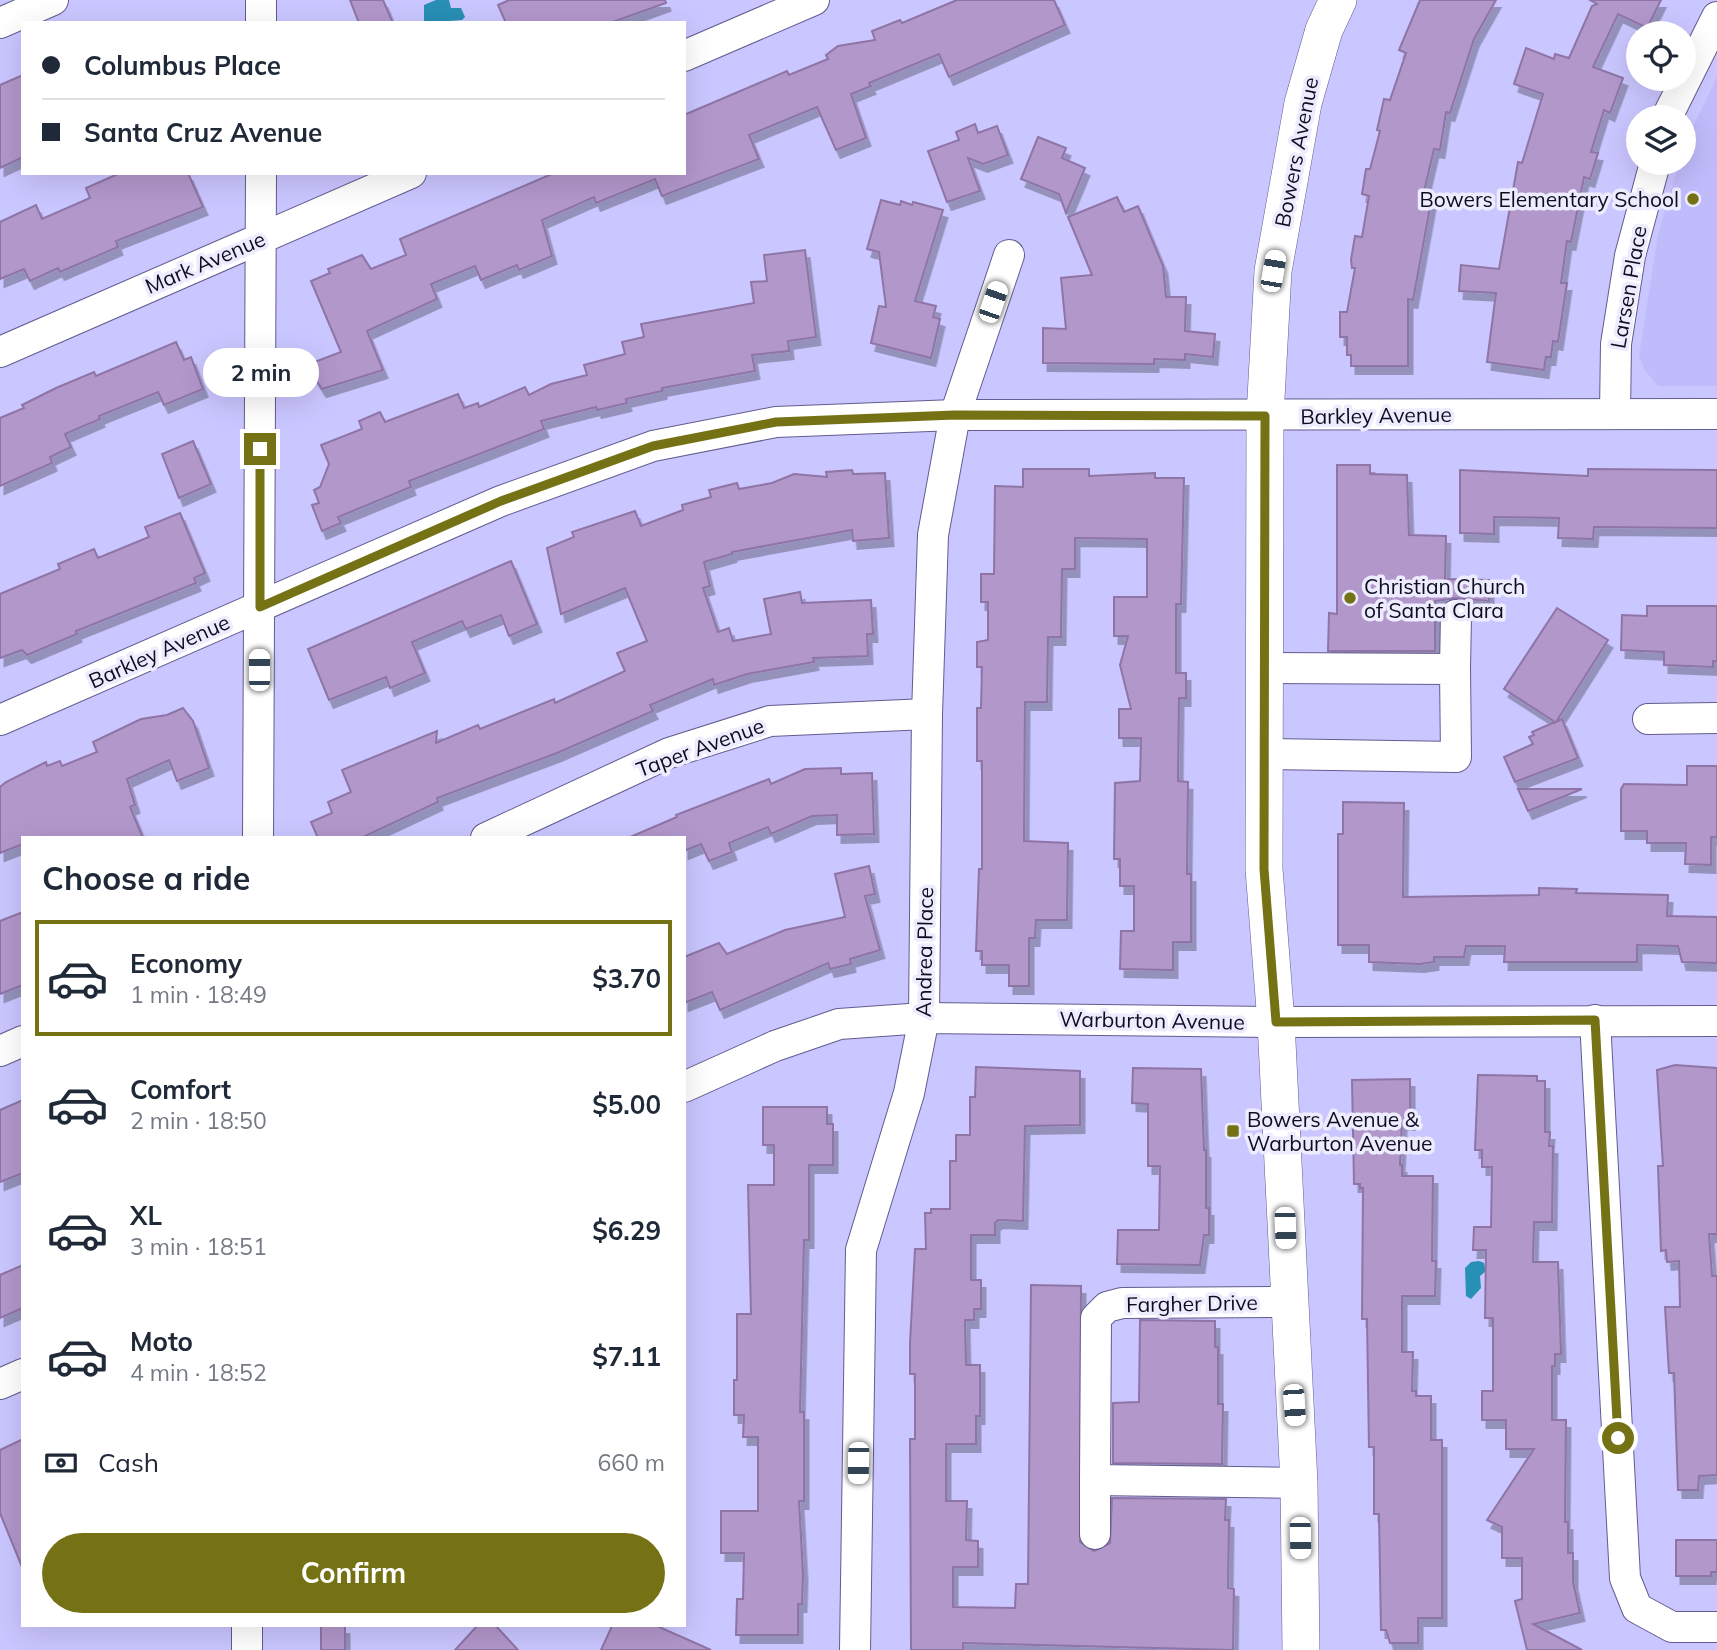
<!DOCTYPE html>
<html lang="en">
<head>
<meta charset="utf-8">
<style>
  :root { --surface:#fff; --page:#f6f6f7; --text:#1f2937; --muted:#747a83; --line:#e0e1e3; --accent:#757215 }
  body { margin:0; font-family:Mulish,sans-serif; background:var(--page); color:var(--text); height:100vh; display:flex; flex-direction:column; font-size:26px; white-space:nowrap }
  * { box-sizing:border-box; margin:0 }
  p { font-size:23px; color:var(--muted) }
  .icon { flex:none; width:38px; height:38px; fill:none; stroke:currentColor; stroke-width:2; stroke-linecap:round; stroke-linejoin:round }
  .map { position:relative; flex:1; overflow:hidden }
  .details { position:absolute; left:21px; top:836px; width:665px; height:791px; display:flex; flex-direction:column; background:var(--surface); border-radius:0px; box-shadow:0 7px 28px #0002 }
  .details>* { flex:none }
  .top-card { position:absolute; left:21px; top:21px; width:665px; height:154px; border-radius:0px; box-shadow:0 7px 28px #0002; display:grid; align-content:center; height:154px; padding:0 21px; background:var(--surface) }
  .buttons { position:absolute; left:1626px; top:21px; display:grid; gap:14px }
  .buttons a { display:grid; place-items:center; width:70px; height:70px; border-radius:50%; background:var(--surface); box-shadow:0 7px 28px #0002; font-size:35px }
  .end { position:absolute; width:32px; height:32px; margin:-16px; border:9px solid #757215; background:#fff; box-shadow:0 0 0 4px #fff }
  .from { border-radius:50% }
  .bubble { position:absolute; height:49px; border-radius:24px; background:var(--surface); box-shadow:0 7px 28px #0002; font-size:23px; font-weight:700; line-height:49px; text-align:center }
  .car { position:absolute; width:21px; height:42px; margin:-21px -10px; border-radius:9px; box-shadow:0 0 5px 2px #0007; background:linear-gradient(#fff 24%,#345 0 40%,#fff 0 76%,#345 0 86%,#fff 0) }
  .top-card b { display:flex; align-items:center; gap:24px; height:66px; font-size:26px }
  .top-card b+b { border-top:2px solid var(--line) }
  .top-card i { width:18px; height:18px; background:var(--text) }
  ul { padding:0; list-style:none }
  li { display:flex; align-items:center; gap:21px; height:116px; margin:0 14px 10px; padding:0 7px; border:4px solid transparent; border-radius:0px }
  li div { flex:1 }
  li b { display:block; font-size:26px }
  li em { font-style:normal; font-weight:700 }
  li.on { border-color:var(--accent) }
  li>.icon { width:63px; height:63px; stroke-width:1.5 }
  h2 { padding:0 21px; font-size:32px; line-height:84px }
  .pay { display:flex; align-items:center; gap:18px; height:77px; padding:0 21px; font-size:26px }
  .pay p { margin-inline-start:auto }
  .primary-button { display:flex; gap:14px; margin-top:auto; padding:14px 21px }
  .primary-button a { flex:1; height:80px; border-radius:42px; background:var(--accent); color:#fff; font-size:28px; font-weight:700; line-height:80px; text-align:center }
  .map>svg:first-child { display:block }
  .built { fill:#c0bbfb }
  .water { fill:#288fb5 }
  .building { fill:#b297cb; stroke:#8e74a6; stroke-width:2; filter:url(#shadow) }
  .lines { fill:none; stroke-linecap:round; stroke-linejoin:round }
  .minor-casing { stroke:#625c8f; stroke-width:32 }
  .major-casing { stroke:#625c8f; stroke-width:38 }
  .minor { stroke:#fff; stroke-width:30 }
  .major { stroke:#fff; stroke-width:37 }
  .route { stroke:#757215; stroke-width:9 }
  .poi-dot { fill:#757215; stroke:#edecfe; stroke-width:2.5 }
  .labels { text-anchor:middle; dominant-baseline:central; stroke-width:7; stroke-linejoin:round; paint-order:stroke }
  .street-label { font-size:21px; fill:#0f0c20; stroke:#edecfe }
  .poi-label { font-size:21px; fill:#0f0c20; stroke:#edecfe; text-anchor:start }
</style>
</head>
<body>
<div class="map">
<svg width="1717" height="1650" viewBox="0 0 1717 1650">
  <defs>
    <filter id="shadow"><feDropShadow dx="4.5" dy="8" stdDeviation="0" flood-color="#0004"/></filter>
  </defs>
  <rect width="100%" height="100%" fill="#cac6ff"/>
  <!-- built -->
  <polygon class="built" points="1717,77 1717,386 1658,386 1645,371 1639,356 1658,235 1679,163 1684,163 1685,143"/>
  <!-- water -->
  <g class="water">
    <polygon points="436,0 449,0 451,8 461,8 465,17 462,20 424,23 424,5"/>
    <polygon points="1479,1261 1484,1263 1486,1271 1480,1276 1481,1288 1471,1299 1466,1296 1465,1268 1471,1262"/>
  </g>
  <!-- building -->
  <g class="building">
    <polygon points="350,0 383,0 393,23 359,23"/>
    <polygon points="509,0 665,0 666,3 610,23 506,23 498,5"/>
    <polygon points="957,0 1054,0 1065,25 949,77 939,54 869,83 871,86 851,94 866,138 836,150 817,107 749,135 759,159 662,196 655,179 596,203 594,197 542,220 552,256 519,270 517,265 481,280 475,266 431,284 437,299 367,331 383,370 322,389 314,377 312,363 341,352 311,281 330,273 328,269 362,255 371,269 406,255 400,239 554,173 684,173 684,115 787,71 789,75 828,59 826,55 838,46 875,40 872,31 900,20 902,23"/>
    <polygon points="1420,0 1496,0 1474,39 1450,113 1446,112 1440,150 1434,149 1422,200 1431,202 1413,300 1408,299 1408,366 1351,366 1351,355 1347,355 1347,337 1340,337 1340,312 1347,312 1355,268 1352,268 1351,260 1355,236 1362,237 1369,196 1362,194 1366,169 1370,169 1380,131 1377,130 1384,99 1390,100 1406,53 1399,50"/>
    <polygon points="1590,0 1661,0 1647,28 1618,14 1593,67 1623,78 1610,113 1604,110 1591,152 1598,153 1590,179 1584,177 1571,242 1567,241 1561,283 1567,283 1558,342 1553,341 1551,357 1546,357 1544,370 1487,362 1496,293 1459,291 1461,265 1499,269 1518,162 1522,163 1543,94 1514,84 1526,48 1554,59 1555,54 1569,58 1592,6 1597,4"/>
    <polygon points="23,75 23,157 0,168 0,85"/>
    <polygon points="975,124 978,133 997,126 1008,155 983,164 968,158 980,191 947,202 928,151 959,140 956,132"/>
    <polygon points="1038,137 1066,148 1062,158 1085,168 1066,213 1059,194 1021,179"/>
    <polygon points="120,173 188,173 203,207 116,241 118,247 60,272 58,268 30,281 24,269 0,279 0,222 36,205 42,219 90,198 86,188"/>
    <polygon points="1117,197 1124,212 1138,206 1163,266 1166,297 1186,297 1185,331 1215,334 1213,357 1185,354 1185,360 1154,359 1154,364 1043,363 1043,328 1066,329 1061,278 1092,275 1068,217"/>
    <polygon points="881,200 900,205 901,201 912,205 913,202 943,210 915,301 936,306 933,317 940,319 931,358 871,343 879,306 886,307 879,252 867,249"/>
    <polygon points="805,250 816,337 788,341 789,351 752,355 755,371 662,388 662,391 626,399 627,403 597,410 596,407 541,421 544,429 409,481 411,487 338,517 341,523 322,531 312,505 319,503 314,490 320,487 329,464 321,445 362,429 359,421 380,412 385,422 458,394 464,408 478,403 479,407 525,387 529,395 551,384 587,375 584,365 625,354 622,342 644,337 641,324 754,303 751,282 767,281 764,255"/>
    <polygon points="176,342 184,360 191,357 203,389 164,405 158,392 99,416 100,419 65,434 71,447 50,457 52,463 0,486 0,418 24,408 22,405 56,388 94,372 96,376"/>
    <polygon points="193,441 211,484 179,498 162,454"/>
    <polygon points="1337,465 1370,465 1370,474 1407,475 1409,535 1446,536 1445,579 1489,580 1489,601 1456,598 1435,601 1435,651 1328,651 1329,613 1337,614"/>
    <polygon points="1023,469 1089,469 1089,476 1155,473 1155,478 1184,478 1181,604 1176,604 1176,673 1186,673 1186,698 1179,698 1178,781 1188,782 1187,874 1191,874 1191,942 1173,942 1173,970 1120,969 1121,931 1134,931 1134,886 1120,886 1120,859 1114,859 1115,783 1140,781 1141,738 1119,738 1119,709 1131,709 1120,665 1128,636 1114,636 1114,597 1147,597 1147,539 1075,538 1075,569 1062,569 1061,637 1048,637 1047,702 1025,702 1024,841 1068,843 1067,920 1036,920 1035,938 1029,938 1029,986 1009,986 1009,965 982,965 982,951 976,951 979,869 982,869 982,761 977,761 977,708 981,708 982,667 977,667 977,642 988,640 988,602 981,602 981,574 994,574 995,486 1023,487"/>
    <polygon points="1588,469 1717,470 1717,528 1594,527 1593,539 1558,538 1559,518 1494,517 1494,534 1460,533 1460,470 1588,476"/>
    <polygon points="852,470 853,474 885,473 889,538 853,541 852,530 732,552 732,554 704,562 710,586 703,588 718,632 729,628 733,641 771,634 764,599 800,592 802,603 871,600 873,634 867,634 868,656 813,658 814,662 747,674 714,685 713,679 650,705 653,711 557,753 437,798 438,802 361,838 318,838 311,822 332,813 328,802 351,792 342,770 437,731 436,743 478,725 480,729 554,699 555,703 625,671 617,653 647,641 625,588 561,614 547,548 574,537 572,532 635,511 641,526 683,510 682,505 711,497 709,490 737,483 739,489 772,483 794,474 827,477 826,472"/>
    <polygon points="180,513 205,573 194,578 196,583 76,631 77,634 27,655 22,650 0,658 0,594 60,569 58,564 94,549 98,558 149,537 145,527"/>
    <polygon points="511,561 537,624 509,636 501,615 466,629 462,621 412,642 425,673 390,688 386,677 329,700 308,649"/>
    <polygon points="1647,606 1717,606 1717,661 1713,661 1713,667 1664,665 1664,652 1621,650 1622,615 1647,616"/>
    <polygon points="1557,608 1608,640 1556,722 1562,719 1578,758 1515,782 1504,757 1533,744 1529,737 1534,735 1532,732 1555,722 1504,689"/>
    <polygon points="183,708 193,721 209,768 177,781 169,760 127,779 135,805 130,807 143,838 23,838 23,844 0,853 0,787 6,782 46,762 47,766 60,761 62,766 97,752 93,742 141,719 167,715"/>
    <polygon points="1687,766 1717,766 1717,837 1711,837 1711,865 1685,864 1686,843 1647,843 1647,831 1621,831 1621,789 1624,784 1687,785"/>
    <polygon points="841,768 841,774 872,773 874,834 837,835 837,815 812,816 771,834 768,827 729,843 732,852 709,861 701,844 684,851 684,838 628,838 677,817 676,815 769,779 771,784 805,769"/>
    <polygon points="1518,789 1582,789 1528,811"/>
    <polygon points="1343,802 1404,803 1403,897 1539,895 1539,888 1577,889 1576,893 1668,895 1667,916 1717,917 1717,963 1682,962 1678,946 1637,945 1637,962 1504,962 1505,946 1466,946 1464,957 1434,957 1434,962 1420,964 1369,962 1369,945 1338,945 1338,834 1343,834"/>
    <polygon points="869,866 875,894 865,896 880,950 850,959 851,964 830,969 828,963 720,1010 712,992 684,1003 684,957 719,943 727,954 785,930 845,917 835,874"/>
    <polygon points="23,912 23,985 0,994 0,921"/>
    <polygon points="1675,1065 1717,1068 1717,1234 1709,1234 1712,1276 1717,1276 1717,1475 1699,1476 1698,1490 1678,1490 1674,1373 1669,1373 1665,1307 1680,1307 1679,1261 1667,1262 1666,1250 1661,1251 1658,1166 1663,1166 1657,1070"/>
    <polygon points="976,1067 1080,1071 1080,1125 1025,1126 1023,1221 998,1220 995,1223 995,1235 971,1235 971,1280 981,1280 981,1309 974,1309 974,1320 965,1320 966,1365 980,1365 980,1416 976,1416 976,1444 946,1444 946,1501 967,1501 966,1540 978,1541 978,1567 953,1567 953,1607 1015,1608 1016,1584 1028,1584 1031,1285 1081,1286 1080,1542 1094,1551 1110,1543 1112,1498 1226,1499 1225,1520 1229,1520 1228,1588 1234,1589 1233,1650 963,1643 963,1650 911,1650 910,1439 915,1439 915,1374 910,1374 910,1343 915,1249 926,1249 925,1213 931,1213 931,1209 950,1209 950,1161 956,1161 956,1135 970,1135 970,1097 975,1097"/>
    <polygon points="1133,1068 1201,1069 1204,1150 1206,1150 1206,1208 1209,1208 1209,1235 1204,1235 1200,1265 1117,1264 1118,1230 1159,1230 1160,1166 1148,1166 1148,1104 1132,1103"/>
    <polygon points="1478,1075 1537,1076 1537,1081 1545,1081 1545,1132 1550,1132 1549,1146 1553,1146 1552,1222 1534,1222 1533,1262 1558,1262 1561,1354 1555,1354 1555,1366 1552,1366 1552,1420 1566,1420 1565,1522 1568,1522 1568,1553 1573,1553 1573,1582 1580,1613 1533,1624 1582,1650 1527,1650 1515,1601 1522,1599 1522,1558 1502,1558 1502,1527 1487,1520 1534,1449 1506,1449 1506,1420 1482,1420 1482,1391 1493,1391 1493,1318 1485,1318 1486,1250 1473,1250 1474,1227 1491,1227 1492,1167 1482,1167 1482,1150 1475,1150"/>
    <polygon points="1410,1079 1410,1122 1402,1122 1400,1165 1402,1165 1402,1176 1433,1176 1432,1261 1436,1261 1435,1296 1402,1296 1402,1352 1413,1352 1412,1391 1416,1391 1416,1396 1431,1396 1431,1440 1442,1440 1442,1618 1418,1618 1418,1643 1390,1643 1386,1630 1381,1630 1379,1514 1374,1514 1374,1447 1369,1447 1367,1319 1362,1319 1363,1188 1360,1188 1360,1184 1354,1184 1352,1080"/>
    <polygon points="23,1100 23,1173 0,1182 0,1110"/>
    <polygon points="763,1107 827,1107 827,1124 833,1124 833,1165 809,1165 809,1240 804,1240 800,1412 804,1412 804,1501 799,1501 803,1574 802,1604 798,1604 798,1635 736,1635 737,1599 743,1599 744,1553 721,1553 721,1511 758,1511 758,1437 743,1437 744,1415 734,1415 734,1380 737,1380 737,1314 751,1314 748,1185 774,1185 774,1145 763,1145"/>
    <polygon points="23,1265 23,1308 0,1318 0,1275"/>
    <polygon points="1140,1320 1215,1321 1215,1347 1218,1347 1218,1404 1223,1404 1222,1464 1113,1463 1113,1403 1139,1402"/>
    <polygon points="23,1439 23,1567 22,1567 0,1513 0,1450"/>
    <polygon points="1676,1540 1717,1540 1717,1572 1711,1572 1711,1576 1676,1576"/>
    <rect x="321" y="1626" width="24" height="24"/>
    <polygon points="477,1626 496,1626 518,1650 455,1650"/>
    <polygon points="612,1626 657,1626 711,1650 601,1650"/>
  </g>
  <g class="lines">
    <defs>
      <g id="minor">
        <polyline points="0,23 53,0"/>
        <polyline points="261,23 261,0"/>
        <polyline points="684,56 814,0"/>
        <polyline points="1667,117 1717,17"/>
        <polyline points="0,352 411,173"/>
        <polyline points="1615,413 1616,344 1630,256 1655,163"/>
        <polyline points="1263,668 1455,669 1456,757 1263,754"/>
        <polyline points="1455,669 1456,615"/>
        <polyline points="1648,719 1717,718"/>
        <polyline points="0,720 501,501 653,446 776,422 955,415 1717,414"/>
        <polyline points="258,838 261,173"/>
        <polyline points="486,838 669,753 770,721 927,714"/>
        <polyline points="1595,1020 1625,1578 1637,1608 1672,1627 1717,1627"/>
        <polyline points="0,1051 23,1041"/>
        <polyline points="684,1087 775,1046 839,1024 924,1018 1276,1022 1717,1021"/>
        <polyline points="1288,1302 1122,1303 1107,1307 1096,1318 1095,1480 1299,1483"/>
        <polyline points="0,1384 23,1374"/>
        <polyline points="1095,1480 1095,1534"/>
        <polyline points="247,1626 247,1650"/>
        <polyline points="855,1650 861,1250 909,1093 924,1018 927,714 933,535 955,415 1009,255"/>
      </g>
      <polyline id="major" points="1301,1650 1299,1483 1276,1022 1264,869 1265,416 1273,271 1303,103 1324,30 1338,0"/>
    </defs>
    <!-- minor casing -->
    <use href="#minor" class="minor-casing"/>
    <!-- major casing -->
    <use href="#major" class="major-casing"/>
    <!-- minor -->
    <use href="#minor" class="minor"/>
    <!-- major -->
    <use href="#major" class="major"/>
  </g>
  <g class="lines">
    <!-- route -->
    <polyline class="route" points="260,449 260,607 501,501 653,446 776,422 955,415 1265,416 1264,869 1276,1022 1595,1020 1618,1438"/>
  </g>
  <!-- markers -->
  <g class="poi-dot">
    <circle cx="1693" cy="199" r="7"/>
    <circle cx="1350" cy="598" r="7"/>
    <rect x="1226" y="1124" width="14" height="14" rx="3.5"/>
  </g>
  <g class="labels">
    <!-- street labels -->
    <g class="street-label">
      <text transform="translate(1296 152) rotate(-79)">Bowers Avenue</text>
      <text transform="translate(205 262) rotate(-23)">Mark Avenue</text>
      <text transform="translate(1628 287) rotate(-80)">Larsen Place</text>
      <text transform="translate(1376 415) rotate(-1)">Barkley Avenue</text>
      <text transform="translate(159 651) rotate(-24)">Barkley Avenue</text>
      <text transform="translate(700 747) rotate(-20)">Taper Avenue</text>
      <text transform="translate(924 952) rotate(-89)">Andrea Place</text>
      <text transform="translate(1152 1020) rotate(1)">Warburton Avenue</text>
      <text transform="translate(1192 1303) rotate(-1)">Fargher Drive</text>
    </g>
    <!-- poi labels -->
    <g class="poi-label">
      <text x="1679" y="199" text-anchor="end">Bowers Elementary School</text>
      <text x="1364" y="586">Christian Church<tspan x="1364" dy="24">of Santa Clara</tspan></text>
      <text x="1247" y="1119">Bowers Avenue &amp;<tspan x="1247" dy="24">Warburton Avenue</tspan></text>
    </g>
  </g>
</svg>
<div class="buttons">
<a><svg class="icon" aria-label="locate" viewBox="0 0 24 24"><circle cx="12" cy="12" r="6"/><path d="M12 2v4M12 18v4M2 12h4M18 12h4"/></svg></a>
<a><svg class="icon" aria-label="layers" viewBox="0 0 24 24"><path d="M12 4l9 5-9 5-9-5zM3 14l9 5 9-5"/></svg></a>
</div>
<i class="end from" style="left:1618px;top:1438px"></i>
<i class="end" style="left:260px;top:449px"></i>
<div class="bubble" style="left:203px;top:348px;width:116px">2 min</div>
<i class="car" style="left:1273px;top:271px;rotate:10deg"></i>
<i class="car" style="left:993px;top:302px;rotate:19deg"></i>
<i class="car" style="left:259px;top:670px;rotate:0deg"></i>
<i class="car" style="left:1285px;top:1228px;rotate:178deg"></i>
<i class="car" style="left:1294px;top:1405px;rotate:176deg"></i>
<i class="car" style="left:858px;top:1463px;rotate:181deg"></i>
<i class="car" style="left:1300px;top:1538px;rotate:179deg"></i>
<div class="top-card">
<b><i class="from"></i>Columbus Place</b>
<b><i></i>Santa Cruz Avenue</b>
</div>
<section class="details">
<h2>Choose a ride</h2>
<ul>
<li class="on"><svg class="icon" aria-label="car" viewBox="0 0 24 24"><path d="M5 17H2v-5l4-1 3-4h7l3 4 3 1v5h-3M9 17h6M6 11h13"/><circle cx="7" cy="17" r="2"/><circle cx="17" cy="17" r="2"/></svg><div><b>Economy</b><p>1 min · 18:49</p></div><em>$3.70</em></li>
<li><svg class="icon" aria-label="car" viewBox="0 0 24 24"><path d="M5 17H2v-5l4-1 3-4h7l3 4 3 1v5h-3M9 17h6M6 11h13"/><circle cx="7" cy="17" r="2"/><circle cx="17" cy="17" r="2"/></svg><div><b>Comfort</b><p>2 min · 18:50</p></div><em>$5.00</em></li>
<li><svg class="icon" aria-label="car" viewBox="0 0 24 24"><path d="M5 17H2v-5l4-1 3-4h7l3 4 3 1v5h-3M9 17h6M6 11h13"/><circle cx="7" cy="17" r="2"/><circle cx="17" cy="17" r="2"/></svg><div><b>XL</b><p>3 min · 18:51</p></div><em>$6.29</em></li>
<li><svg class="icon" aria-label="car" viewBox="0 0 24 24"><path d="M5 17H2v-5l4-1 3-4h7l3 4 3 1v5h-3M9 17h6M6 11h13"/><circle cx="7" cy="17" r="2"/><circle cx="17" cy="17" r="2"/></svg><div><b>Moto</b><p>4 min · 18:52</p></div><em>$7.11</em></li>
</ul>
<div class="pay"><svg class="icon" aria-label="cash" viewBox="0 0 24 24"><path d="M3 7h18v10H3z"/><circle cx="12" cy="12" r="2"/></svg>Cash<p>660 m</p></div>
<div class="primary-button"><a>Confirm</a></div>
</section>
</div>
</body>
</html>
